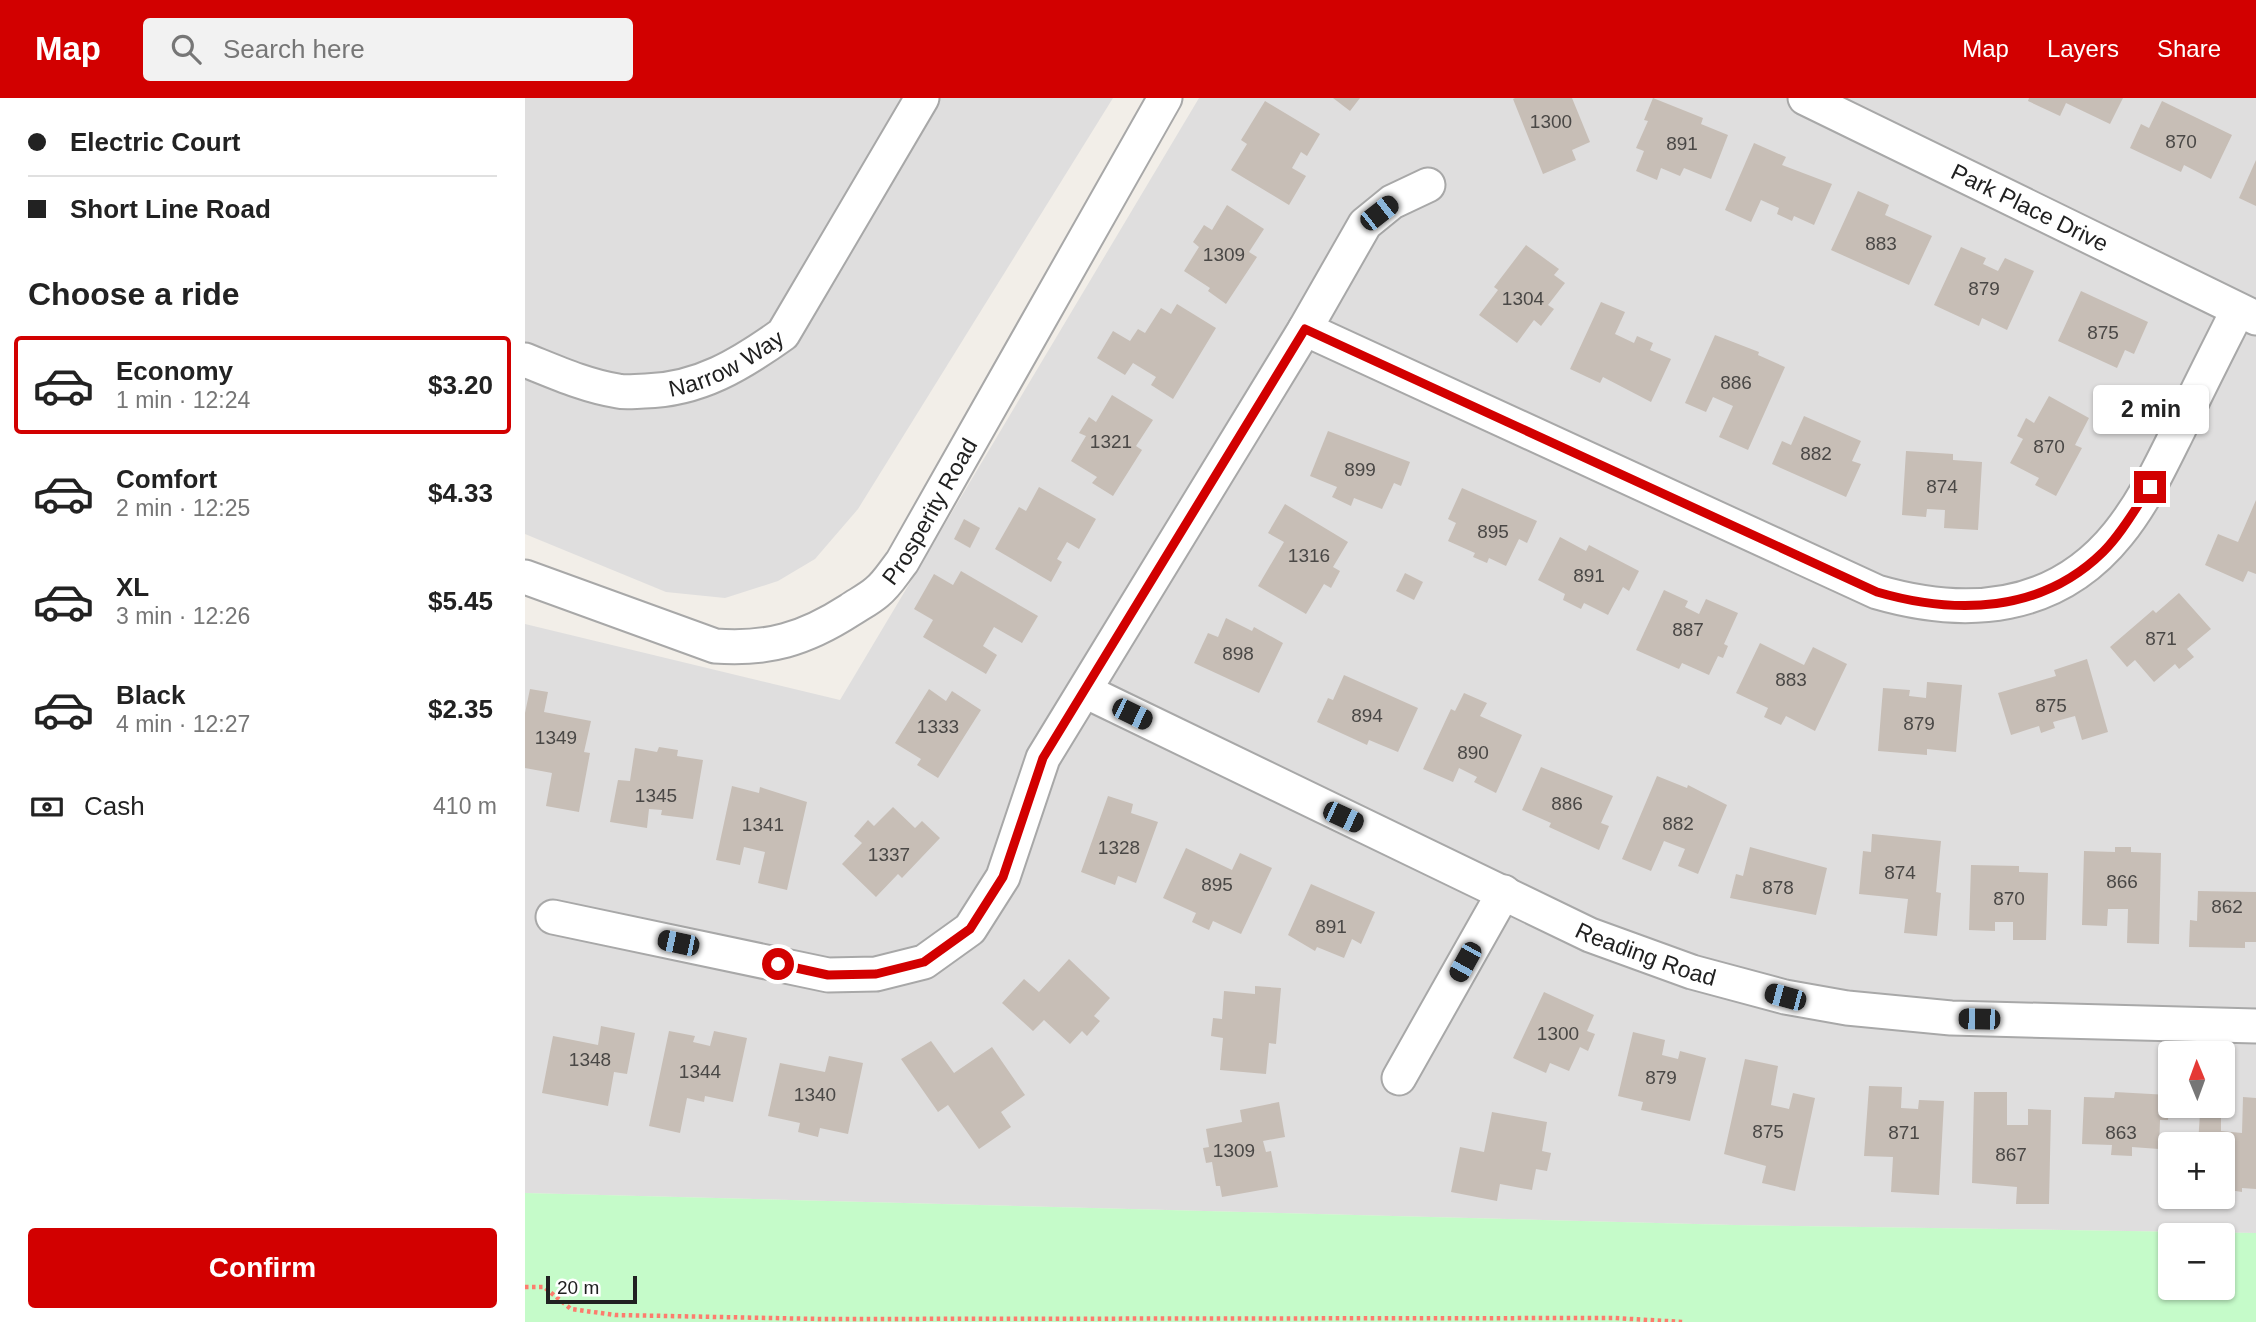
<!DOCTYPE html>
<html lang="en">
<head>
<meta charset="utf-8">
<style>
  :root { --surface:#fff; --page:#f2f2f2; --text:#222; --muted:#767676; --line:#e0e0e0; --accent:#d20000 }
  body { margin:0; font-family:Arial,sans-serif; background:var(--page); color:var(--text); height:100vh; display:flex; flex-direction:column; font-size:26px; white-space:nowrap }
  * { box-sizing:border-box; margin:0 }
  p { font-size:23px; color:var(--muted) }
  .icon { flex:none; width:38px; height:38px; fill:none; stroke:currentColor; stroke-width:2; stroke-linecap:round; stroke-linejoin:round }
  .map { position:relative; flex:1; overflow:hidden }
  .side { display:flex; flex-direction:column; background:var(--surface); width:525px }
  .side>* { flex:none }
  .hud { display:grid; align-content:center; height:154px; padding:0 28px; background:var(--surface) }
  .needle { width:46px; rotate:359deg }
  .controls { position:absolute; left:1633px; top:943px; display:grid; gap:14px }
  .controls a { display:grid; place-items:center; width:77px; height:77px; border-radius:7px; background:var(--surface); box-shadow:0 2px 5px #0004; font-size:35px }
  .scale { position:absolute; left:21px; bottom:18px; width:91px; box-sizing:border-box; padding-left:7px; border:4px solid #212121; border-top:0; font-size:19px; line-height:24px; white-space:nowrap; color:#212121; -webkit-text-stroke:5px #fff; paint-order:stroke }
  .end { position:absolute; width:32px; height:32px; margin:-16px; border:9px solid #d20000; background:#fff; box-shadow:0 0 0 4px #fff }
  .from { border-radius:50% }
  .bubble { position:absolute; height:49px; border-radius:7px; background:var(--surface); box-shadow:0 2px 5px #0004; font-size:23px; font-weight:700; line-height:49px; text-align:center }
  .car { position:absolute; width:21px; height:42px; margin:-21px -10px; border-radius:9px; box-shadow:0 0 5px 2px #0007; background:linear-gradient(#222 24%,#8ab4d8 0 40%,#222 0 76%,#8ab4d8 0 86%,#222 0) }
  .hud b { display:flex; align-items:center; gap:24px; height:66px; font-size:26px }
  .hud b+b { border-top:2px solid var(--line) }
  .hud i { width:18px; height:18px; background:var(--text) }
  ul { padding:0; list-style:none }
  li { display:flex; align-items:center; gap:21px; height:98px; margin:0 14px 10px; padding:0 14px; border:4px solid transparent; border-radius:7px }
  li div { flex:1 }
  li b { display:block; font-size:26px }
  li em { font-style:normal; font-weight:700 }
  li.current { border-color:var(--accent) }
  li>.icon { width:63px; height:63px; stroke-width:1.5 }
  h2 { padding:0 28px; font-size:32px; line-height:84px }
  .pay { display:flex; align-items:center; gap:18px; height:77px; padding:0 28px; font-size:26px }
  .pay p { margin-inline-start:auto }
  .cta { display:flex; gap:14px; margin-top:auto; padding:14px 28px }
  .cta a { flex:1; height:80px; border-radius:7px; background:var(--accent); color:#fff; font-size:28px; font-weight:700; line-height:80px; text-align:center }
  header { display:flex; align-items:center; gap:42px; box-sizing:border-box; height:98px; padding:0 35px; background:var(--accent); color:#fff }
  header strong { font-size:33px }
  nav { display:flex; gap:38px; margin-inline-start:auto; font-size:24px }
  .search { width:490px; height:63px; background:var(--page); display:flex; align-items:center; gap:18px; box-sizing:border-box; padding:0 24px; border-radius:7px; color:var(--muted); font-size:26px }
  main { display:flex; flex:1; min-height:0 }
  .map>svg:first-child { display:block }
  .residential { fill:#dfdede; fill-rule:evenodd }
  .park { fill:#c5fbc9; fill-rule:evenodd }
  .building { fill:#c7beb6 }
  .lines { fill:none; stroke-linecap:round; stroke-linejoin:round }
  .minor-casing { stroke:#a8a8a8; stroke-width:37 }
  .path { stroke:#fd7c6d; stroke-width:4.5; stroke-dasharray:3.5 3.5; stroke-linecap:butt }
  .minor { stroke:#fff; stroke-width:33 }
  .route { stroke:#d20000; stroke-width:9 }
  .labels { text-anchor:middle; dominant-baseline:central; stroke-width:5; stroke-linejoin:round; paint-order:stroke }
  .number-label { font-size:19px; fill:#4a4846 }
  .street-label { font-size:23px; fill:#212121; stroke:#fff }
</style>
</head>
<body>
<header>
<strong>Map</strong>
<div class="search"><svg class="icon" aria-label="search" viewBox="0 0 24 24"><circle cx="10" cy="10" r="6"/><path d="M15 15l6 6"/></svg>Search here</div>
<nav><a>Map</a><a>Layers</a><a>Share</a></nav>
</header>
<main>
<section class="side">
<div class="hud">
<b><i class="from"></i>Electric Court</b>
<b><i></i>Short Line Road</b>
</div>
<h2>Choose a ride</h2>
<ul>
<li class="current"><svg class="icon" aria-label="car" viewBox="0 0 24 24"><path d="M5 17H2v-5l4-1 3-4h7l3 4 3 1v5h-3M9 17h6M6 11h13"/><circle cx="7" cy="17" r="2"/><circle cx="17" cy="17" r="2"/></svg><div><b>Economy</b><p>1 min · 12:24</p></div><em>$3.20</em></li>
<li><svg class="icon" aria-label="car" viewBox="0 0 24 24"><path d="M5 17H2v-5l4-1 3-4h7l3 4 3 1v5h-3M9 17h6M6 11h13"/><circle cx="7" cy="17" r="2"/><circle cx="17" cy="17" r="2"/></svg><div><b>Comfort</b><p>2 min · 12:25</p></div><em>$4.33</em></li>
<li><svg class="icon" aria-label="car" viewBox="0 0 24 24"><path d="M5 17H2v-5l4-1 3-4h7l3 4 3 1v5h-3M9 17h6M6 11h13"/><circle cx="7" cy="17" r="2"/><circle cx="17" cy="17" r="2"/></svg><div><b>XL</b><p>3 min · 12:26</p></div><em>$5.45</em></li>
<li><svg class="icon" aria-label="car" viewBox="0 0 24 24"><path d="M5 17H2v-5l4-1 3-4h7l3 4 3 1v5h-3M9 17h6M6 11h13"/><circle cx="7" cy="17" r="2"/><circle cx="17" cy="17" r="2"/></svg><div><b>Black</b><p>4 min · 12:27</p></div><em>$2.35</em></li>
</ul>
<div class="pay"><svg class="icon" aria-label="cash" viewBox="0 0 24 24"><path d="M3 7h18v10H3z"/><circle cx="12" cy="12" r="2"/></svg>Cash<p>410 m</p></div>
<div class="cta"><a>Confirm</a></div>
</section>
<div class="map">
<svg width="1731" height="1224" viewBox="0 0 1731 1224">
  <rect width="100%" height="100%" fill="#f2eee8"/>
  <!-- residential -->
  <g class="residential">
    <polygon points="0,0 588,0 333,411 290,461 253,483 200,500 141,494 0,436"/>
    <path d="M674,0H1731V1135L1209,1127L0,1095V526L315,602ZM1645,956H1698V1008H1645ZM1645,1046H1698V1099H1645Z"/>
  </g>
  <!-- park -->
  <path class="park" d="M0,1095L1209,1127L1731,1135V1224H0ZM1645,1138H1698V1190H1645Z"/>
  <!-- building -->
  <g class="building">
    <polygon points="808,0 835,0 825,13"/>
    <polygon points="990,0 1047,0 1065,44 1047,52 1051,62 1018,76 988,1"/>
    <polygon points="1128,0 1178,20 1176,26 1203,37 1186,81 1159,70 1155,78 1136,70 1132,82 1111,73 1119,53 1111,50 1123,23 1119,22"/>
    <polygon points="1504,0 1598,0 1585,26 1541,5 1535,18 1503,3"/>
    <polygon points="740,3 795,36 782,58 776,54 767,70 781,78 764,107 706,72 722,46 716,42"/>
    <polygon points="1637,3 1707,37 1686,81 1659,67 1656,74 1605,50 1616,26 1624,30"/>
    <polygon points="1229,45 1261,59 1257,67 1307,86 1289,127 1269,118 1267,123 1252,116 1254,110 1236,102 1226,124 1200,112"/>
    <polygon points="1731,62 1731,108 1714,100"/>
    <polygon points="1333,93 1364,107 1360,117 1407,138 1384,187 1306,152"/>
    <polygon points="702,107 739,131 724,154 732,159 701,206 683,193 685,190 659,173 674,149 668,144 679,127 687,132"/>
    <polygon points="1001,147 1034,171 1029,177 1040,185 1023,207 1029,211 1016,228 1009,222 992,245 954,217 973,192 969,189"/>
    <polygon points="1436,149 1461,160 1458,166 1473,173 1480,160 1509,173 1482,232 1457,220 1454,228 1409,207"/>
    <polygon points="1556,193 1623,224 1609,256 1600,252 1592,270 1533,243"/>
    <polygon points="1076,204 1100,214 1090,236 1109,245 1112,238 1128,245 1125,252 1146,261 1126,304 1078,279 1075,285 1045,271"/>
    <polygon points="652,206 691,230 648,301 626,287 631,279 608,265 600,277 572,260 588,233 605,243 613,231 620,235 636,210 646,216"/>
    <polygon points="1190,237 1234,254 1233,257 1260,269 1223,352 1194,339 1208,308 1188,299 1181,314 1160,305"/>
    <polygon points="587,297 628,322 611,348 617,352 588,398 567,385 572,379 546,363 561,338 554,335 564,319 571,324"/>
    <polygon points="1524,298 1564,320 1550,347 1557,350 1531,398 1510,387 1514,380 1485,365 1498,341 1492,338 1501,320 1509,325"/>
    <polygon points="1279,318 1336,343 1327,363 1336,366 1321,399 1247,366 1257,343 1266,347"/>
    <polygon points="803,333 885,364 876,388 869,385 857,411 829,400 826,408 807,399 812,389 785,378"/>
    <polygon points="1381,353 1428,356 1428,362 1457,364 1453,432 1419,430 1420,412 1402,411 1401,419 1377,417"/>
    <polygon points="514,389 571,421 554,451 542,444 532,461 537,464 526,484 470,451 494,409 501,413"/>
    <polygon points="937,390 1012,423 1002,445 994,441 981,468 964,460 962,465 948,459 950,455 923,443 931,425 923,421"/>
    <polygon points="1731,402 1731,476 1723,473 1718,484 1680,467 1693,436 1713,444"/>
    <polygon points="760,406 823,444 808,469 815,473 806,490 799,486 781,516 733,488 759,444 743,435"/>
    <polygon points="439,421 455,430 445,450 429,441"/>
    <polygon points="1035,439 1061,453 1064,447 1114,473 1104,493 1098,489 1083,517 1059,505 1056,511 1038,502 1040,496 1013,482"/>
    <polygon points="436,473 513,518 497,545 469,529 458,548 472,557 461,576 398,539 408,522 389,511 409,476 428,487"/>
    <polygon points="880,475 898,484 889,502 871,493"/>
    <polygon points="1139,492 1163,503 1160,509 1174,516 1181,501 1213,515 1199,546 1203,548 1198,560 1193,558 1184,577 1157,565 1154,571 1111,552"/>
    <polygon points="1654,495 1686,531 1662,551 1669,559 1654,571 1650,566 1629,584 1610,562 1602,569 1585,549 1628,512 1631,515"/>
    <polygon points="701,520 727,533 729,529 758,545 734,595 669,565 683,535 693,539"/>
    <polygon points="1235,545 1279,567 1288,549 1322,566 1290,633 1261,618 1256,627 1239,619 1243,610 1211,595"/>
    <polygon points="1562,561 1583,634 1557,642 1550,618 1528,624 1530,630 1516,635 1514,628 1486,637 1473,595 1531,578 1529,572"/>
    <polygon points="819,577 893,610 873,654 844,642 842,647 792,624 803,600 808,602"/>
    <polygon points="1402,584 1437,587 1431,654 1402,651 1402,657 1353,653 1358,590 1385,592 1384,598 1401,600"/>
    <polygon points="5,591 23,594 19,614 66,623 59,654 65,655 54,714 21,708 27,675 0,670 0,615"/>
    <polygon points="404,591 421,603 427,593 456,612 413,680 392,667 396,661 370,645"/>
    <polygon points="939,595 962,605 955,618 997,637 971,695 949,684 952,679 934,670 928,684 898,671 926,611 930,613"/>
    <polygon points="134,649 153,652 152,658 178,662 168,721 136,717 137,712 124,711 122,730 85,724 93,682 105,683 110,650 132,654"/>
    <polygon points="1016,669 1088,698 1076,725 1084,728 1074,752 1024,729 1026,725 997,712"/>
    <polygon points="1132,678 1162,690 1163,687 1202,707 1173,776 1153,768 1160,751 1139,743 1126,773 1097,761"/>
    <polygon points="207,688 234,695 235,689 282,704 262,792 233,785 240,754 219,749 215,767 191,762"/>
    <polygon points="583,698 608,706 606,715 633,724 611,785 593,778 590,787 556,774"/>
    <polygon points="368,709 390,730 397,723 415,740 377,780 373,776 351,799 317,766 337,745 329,738 343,722 349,728"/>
    <polygon points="1347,736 1416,743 1411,794 1416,795 1412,838 1379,835 1383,801 1334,796 1338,753 1346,754"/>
    <polygon points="1225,749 1302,770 1291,817 1205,800 1211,776 1218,778"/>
    <polygon points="1590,749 1606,749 1606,754 1636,755 1634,846 1602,845 1603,811 1583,811 1582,828 1557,827 1559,753 1590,754"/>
    <polygon points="661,750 707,772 715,755 747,770 716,836 688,823 684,832 667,824 671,815 638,800"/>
    <polygon points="1446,767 1494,768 1494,774 1523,775 1521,842 1488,842 1488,824 1470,824 1470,833 1444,832"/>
    <polygon points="786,786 850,814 836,846 827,841 819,860 792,849 790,853 763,837"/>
    <polygon points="1673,793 1731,794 1731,844 1720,844 1720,850 1664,849 1665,822 1672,823"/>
    <polygon points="544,861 585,900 569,918 575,923 562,938 557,933 545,946 519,922 508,933 477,905 499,881 514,894"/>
    <polygon points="730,888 756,890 751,946 744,945 741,976 695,972 698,940 686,938 688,920 697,921 699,893 730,896"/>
    <polygon points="1019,894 1069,917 1062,933 1070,936 1063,953 1055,949 1044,973 1025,965 1021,975 988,960"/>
    <polygon points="76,928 110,935 102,976 89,974 83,1008 17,995 28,938 73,947"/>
    <polygon points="144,933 170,938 168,944 185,948 189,933 222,940 208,1004 180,998 179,1004 162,1000 155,1035 124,1028"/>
    <polygon points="1108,934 1140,942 1137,957 1153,961 1155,953 1181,960 1165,1023 1116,1012 1118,1004 1093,998"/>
    <polygon points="406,943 429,975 467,949 500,997 476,1014 486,1029 454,1051 423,1007 413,1014 376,961"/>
    <polygon points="304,958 338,965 323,1036 295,1030 293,1039 273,1034 275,1025 243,1018 255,965 300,974"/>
    <polygon points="1220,961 1253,968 1246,1007 1264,1011 1268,995 1290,1000 1270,1093 1237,1085 1241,1068 1199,1056"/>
    <polygon points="1344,988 1377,989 1376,1010 1393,1011 1394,1002 1419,1003 1414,1097 1366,1094 1368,1059 1339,1058"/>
    <polygon points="1449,994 1482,994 1482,1027 1503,1027 1503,1011 1526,1012 1524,1106 1491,1106 1492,1089 1447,1085"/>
    <polygon points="1590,994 1644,997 1643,1022 1635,1022 1634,1051 1607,1049 1607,1058 1586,1057 1587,1047 1557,1046 1559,999 1589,1000"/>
    <polygon points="1718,999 1731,1000 1731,1091 1717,1090 1717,1094 1698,1091 1698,1046 1673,1046 1675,1015 1696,1016 1696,1033 1717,1035"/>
    <polygon points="754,1004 760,1039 738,1043 741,1054 746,1053 753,1089 697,1099 695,1088 691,1088 687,1064 681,1065 678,1050 684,1049 681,1031 717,1024 715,1012"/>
    <polygon points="967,1014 1022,1024 1017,1053 1026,1055 1022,1073 1011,1071 1007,1092 975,1086 972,1103 926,1094 935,1049 959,1054"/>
  </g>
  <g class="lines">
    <defs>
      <g id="minor">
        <path id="s1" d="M1280,0L1731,220"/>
        <path d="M780,231L1352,494C1442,520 1531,513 1593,436C1619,404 1636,367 1654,331C1673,291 1693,252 1713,212"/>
        <path id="s2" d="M0,262C30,274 61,288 93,293C101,295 111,293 120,293C174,292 216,266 258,236L397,0"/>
        <path id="s3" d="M0,479L190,548C243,552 280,541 325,512C334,506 344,501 352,494C362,486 369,474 377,464L640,0"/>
        <path id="s4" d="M560,593L1065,837L1167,874L1260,899L1322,910L1426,920L1731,928"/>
        <polyline points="28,819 303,877 351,876 399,864 445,831 478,779 518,660 780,231 840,126 867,104 903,87"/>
        <polyline points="874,980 979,794"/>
      </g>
    </defs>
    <!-- minor casing -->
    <use href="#minor" class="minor-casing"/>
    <!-- path -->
    <polyline class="path" points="0,1189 19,1189 46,1211 90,1217 297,1221 1089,1220 1159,1224"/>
    <!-- minor -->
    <use href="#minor" class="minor"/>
  </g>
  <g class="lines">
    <!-- route -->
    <path class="route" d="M253,866L303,877L351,876L399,864L445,831L478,779L518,660L780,231L1352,494C1431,517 1516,515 1578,454C1597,435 1610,411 1625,389"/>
  </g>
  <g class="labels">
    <!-- number labels -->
    <g class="number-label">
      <text x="1026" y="23">1300</text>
      <text x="1656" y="43">870</text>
      <text x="1157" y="45">891</text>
      <text x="1356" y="145">883</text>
      <text x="699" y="156">1309</text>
      <text x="1459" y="190">879</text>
      <text x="998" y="200">1304</text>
      <text x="1578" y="234">875</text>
      <text x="1211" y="284">886</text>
      <text x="586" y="343">1321</text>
      <text x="1524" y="348">870</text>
      <text x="1291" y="355">882</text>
      <text x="835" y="371">899</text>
      <text x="1417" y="388">874</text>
      <text x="968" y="433">895</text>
      <text x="784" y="457">1316</text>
      <text x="1064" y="477">891</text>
      <text x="1163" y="531">887</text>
      <text x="1636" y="540">871</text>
      <text x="713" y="555">898</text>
      <text x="1266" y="581">883</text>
      <text x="1526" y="607">875</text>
      <text x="842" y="617">894</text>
      <text x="1394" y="625">879</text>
      <text x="413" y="628">1333</text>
      <text x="31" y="639">1349</text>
      <text x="948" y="654">890</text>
      <text x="131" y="697">1345</text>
      <text x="1042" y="705">886</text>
      <text x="1153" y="725">882</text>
      <text x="238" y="726">1341</text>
      <text x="594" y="749">1328</text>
      <text x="364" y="756">1337</text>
      <text x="1375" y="774">874</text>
      <text x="1597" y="783">866</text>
      <text x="692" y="786">895</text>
      <text x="1253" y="789">878</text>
      <text x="1484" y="800">870</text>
      <text x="1702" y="808">862</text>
      <text x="806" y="828">891</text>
      <text x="1033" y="935">1300</text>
      <text x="65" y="961">1348</text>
      <text x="175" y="973">1344</text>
      <text x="1136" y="979">879</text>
      <text x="290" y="996">1340</text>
      <text x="1243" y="1033">875</text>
      <text x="1379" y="1034">871</text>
      <text x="1596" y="1034">863</text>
      <text x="709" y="1052">1309</text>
      <text x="1486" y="1056">867</text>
    </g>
    <!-- street labels -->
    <g class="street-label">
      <text stroke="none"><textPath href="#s1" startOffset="250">Park Place Drive</textPath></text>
      <text stroke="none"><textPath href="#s2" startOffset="212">Narrow Way</textPath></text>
      <text stroke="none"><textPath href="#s3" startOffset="474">Prosperity Road</textPath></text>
      <text stroke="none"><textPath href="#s4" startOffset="620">Reading Road</textPath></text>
    </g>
  </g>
</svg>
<div class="controls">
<a><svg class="needle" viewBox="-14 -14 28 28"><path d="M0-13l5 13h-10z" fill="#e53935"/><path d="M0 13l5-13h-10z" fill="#767676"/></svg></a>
<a>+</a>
<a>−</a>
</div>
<div class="scale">20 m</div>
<i class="end from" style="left:253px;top:866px"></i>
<i class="end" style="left:1625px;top:389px"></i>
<div class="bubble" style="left:1568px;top:287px;width:116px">2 min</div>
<i class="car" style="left:854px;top:115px;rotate:52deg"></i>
<i class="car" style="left:607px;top:616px;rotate:116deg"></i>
<i class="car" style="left:818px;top:719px;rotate:115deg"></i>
<i class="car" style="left:153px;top:845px;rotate:282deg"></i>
<i class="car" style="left:940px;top:864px;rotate:209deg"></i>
<i class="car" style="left:1260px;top:899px;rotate:285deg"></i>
<i class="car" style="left:1454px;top:921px;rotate:271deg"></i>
</div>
</main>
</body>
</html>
